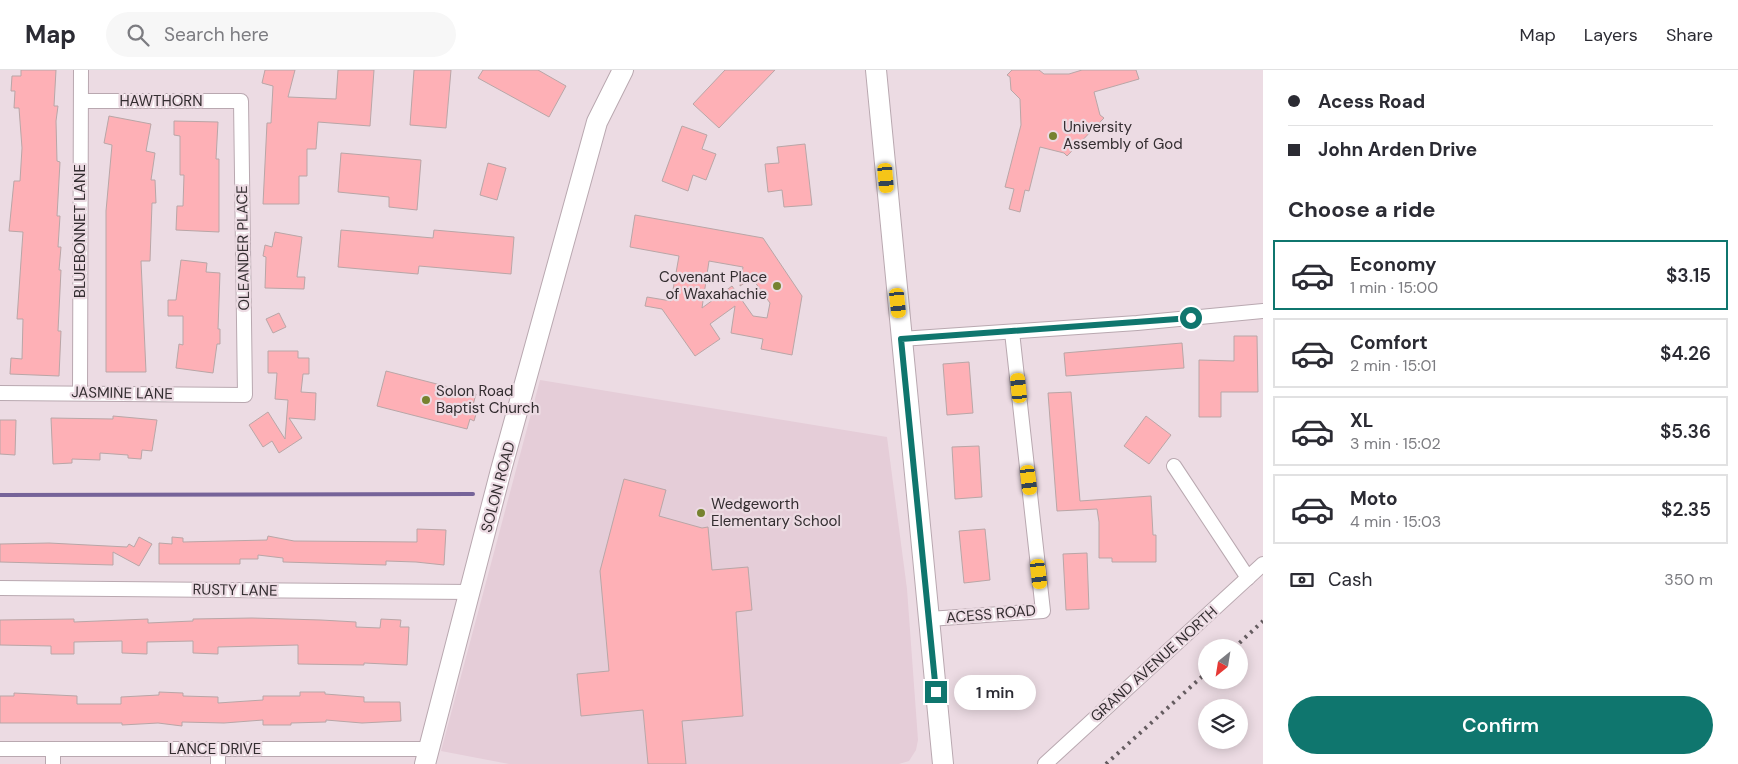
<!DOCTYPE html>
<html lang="en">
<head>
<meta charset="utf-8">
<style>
  :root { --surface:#fff; --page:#f7f7f7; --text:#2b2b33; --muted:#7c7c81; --line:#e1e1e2; --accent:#0f766e }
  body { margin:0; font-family:"DM Sans",sans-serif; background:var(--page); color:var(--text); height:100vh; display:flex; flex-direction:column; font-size:19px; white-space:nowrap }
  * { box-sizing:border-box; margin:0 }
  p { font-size:16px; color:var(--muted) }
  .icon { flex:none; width:28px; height:28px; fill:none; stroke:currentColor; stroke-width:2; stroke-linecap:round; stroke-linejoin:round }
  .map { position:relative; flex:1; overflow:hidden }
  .drawer { display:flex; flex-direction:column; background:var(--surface); width:475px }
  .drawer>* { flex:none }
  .guide { display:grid; align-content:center; height:110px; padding:0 25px; background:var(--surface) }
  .needle { width:32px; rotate:210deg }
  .tools { position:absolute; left:1198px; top:569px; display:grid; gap:10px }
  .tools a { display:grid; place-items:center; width:50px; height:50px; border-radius:50%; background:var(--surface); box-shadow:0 2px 12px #0003; font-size:25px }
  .end { position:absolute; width:22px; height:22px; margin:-11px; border:6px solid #0f766e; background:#fff; box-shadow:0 0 0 2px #fff }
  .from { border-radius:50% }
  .bubble { position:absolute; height:35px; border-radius:18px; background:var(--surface); box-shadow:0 2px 12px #0003; font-size:16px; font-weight:600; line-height:35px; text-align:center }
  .car { position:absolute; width:15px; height:30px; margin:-15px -8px; border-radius:6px; box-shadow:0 0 4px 1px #0007; background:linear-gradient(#f5c518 24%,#345 0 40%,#f5c518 0 76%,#345 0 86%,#f5c518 0) }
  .guide b { display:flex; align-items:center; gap:18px; height:48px; font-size:19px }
  .guide b+b { border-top:1px solid var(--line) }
  .guide i { width:12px; height:12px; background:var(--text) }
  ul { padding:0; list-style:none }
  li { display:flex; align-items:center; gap:15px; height:70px; margin:0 10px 8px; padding:0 15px; border:2px solid var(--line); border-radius:0px }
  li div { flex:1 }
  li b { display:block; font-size:19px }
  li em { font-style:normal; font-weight:600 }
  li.current { border-color:var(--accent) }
  li>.icon { width:45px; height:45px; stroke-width:1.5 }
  h2 { padding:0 25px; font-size:22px; line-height:60px }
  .pay { display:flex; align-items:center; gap:12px; height:55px; padding:0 25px; font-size:19px }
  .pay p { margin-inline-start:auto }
  .primary-button { display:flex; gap:10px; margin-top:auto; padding:10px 25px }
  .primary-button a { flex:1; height:58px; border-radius:30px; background:var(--accent); color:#fff; font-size:20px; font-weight:600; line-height:58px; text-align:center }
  header { display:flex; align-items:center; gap:30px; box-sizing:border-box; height:70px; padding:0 25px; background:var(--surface); border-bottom:1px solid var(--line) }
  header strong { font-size:24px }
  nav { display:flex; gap:28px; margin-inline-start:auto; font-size:18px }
  .search { width:350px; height:45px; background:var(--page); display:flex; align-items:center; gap:12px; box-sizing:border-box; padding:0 18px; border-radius:28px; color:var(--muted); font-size:19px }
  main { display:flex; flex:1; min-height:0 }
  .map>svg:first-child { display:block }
  .built { fill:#e5cdd8 }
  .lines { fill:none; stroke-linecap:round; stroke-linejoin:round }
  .stream { stroke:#766399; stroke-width:4 }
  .building { fill:#feb0b6; stroke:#b9a6a7; fill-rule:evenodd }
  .street-casing { stroke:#b9a8b0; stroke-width:16 }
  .secondary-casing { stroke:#b9a8b0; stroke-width:22 }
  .street { stroke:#fff; stroke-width:14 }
  .secondary { stroke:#fff; stroke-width:20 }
  .rail { stroke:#655c60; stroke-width:4; stroke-dasharray:2.5 5; stroke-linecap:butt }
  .route { stroke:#0f766e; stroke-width:6 }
  .poi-dot { fill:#76822f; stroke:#ecdbe3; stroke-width:2 }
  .labels { text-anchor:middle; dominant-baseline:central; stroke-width:4.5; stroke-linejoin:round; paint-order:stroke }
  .street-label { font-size:15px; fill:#332d30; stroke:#ecdbe3 }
  .poi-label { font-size:15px; fill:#332d30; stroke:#ecdbe3; text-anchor:start }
</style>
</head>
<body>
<header>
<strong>Map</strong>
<div class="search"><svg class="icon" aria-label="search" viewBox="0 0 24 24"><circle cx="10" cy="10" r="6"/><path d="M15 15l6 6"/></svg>Search here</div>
<nav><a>Map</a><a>Layers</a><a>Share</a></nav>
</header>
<main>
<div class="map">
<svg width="1263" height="694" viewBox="0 0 1263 694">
  <rect width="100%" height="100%" fill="#ecdbe3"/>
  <!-- built -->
  <polygon class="built" points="540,310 887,367 907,519 918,670 916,680 909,691 899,694 509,694 441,681"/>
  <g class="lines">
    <!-- stream -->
    <polyline class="stream" points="0,425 473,424"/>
  </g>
  <!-- building -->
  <g class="building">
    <polygon points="21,0 56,0 54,36 58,36 56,51 57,91 60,92 57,146 60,146 58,177 61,177 59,200 61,200 58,261 61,261 59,306 10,304 11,288 22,289 23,249 17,249 23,162 9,161 14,111 20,111 22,78 19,38 14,38 15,21 11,21 12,6 21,6"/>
    <polygon points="265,0 295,0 288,27 336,29 338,0 374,0 370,56 318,52 316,79 307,79 307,106 299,106 299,134 263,134 267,53 271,53 273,16 262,13"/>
    <polygon points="414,0 451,0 446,58 410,55"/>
    <polygon points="483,0 538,0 566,16 549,47 478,8"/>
    <polygon points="725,0 775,0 719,58 693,34"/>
    <polygon points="1012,0 1039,0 1044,4 1069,4 1082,0 1136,0 1139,9 1094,22 1100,45 1104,48 1067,86 1064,83 1040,77 1029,121 1025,120 1020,142 1009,139 1014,119 1005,117 1021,55 1020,29 1011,20 1010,7 1007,5"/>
    <polygon points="109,46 151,54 146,81 155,83 151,110 155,110 156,133 152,133 150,191 141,191 146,302 106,302 106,141 112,75 104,73"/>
    <polygon points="174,51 218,52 216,89 219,89 219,162 176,160 177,136 183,136 184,105 180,105 180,66 174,65"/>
    <polygon points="682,56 707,65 702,79 716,84 706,110 693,105 688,121 662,111"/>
    <polygon points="805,74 812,135 784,137 782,120 768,122 765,94 779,93 777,77"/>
    <polygon points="341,83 421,90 417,140 389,137 389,127 338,122"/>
    <polygon points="488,93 506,98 497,130 480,125"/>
    <path d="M635,145L763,168L802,226L792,285L761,279L763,269L731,263L735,236L710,254L720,269L695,286L662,239L645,236L647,227L671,231L679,186L630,177ZM709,191L743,197L740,216L752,208L770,233L767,248L753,246L732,216L702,238Z"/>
    <polygon points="341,160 433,168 434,160 514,167 511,204 419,196 418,204 338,197"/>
    <polygon points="275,162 302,167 297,207 305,207 304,219 265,218 266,187 263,186 265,175 272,177"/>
    <polygon points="181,190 207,193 206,202 220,203 218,259 220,259 220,274 217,274 213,303 176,298 179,274 183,275 183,246 168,246 168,230 176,230"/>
    <polygon points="279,243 286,257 273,263 266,249"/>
    <polygon points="1234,266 1257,266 1258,322 1221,322 1221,347 1199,347 1199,290 1234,291"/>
    <polygon points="1182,273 1184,298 1066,306 1064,283"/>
    <polygon points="268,281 298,281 298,288 309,288 309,304 303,304 301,322 316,323 315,350 289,348 302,368 279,383 272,371 263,377 249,355 268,342 285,369 288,330 275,329 277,303 268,303"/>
    <polygon points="969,292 973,343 947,345 943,294"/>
    <polygon points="386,301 476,324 473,335 478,337 474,351 470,349 467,359 377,336"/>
    <polygon points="1071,322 1080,431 1151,426 1153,465 1156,465 1156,492 1112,492 1112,488 1099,488 1099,452 1097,439 1057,441 1048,323"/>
    <polygon points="113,346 157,350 152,381 142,380 141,389 128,388 128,385 100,383 100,390 72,389 72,393 53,394 51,348 113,349"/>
    <polygon points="1146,346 1171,365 1149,394 1124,376"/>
    <polygon points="0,350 16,350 15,385 0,384"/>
    <polygon points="979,376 982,427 955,429 952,377"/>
    <polygon points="624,409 666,420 659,446 702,458 708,457 712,500 748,497 752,540 736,542 743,646 682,651 686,694 648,694 643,640 581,646 577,604 609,601 600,501"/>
    <polygon points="417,459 446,460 444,495 416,492 386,491 386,495 283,492 283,488 258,485 258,489 240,489 240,494 159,494 159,473 172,474 172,467 183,468 183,472 267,470 268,466 294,471 417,472"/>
    <polygon points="985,459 990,510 964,513 959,461"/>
    <polygon points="139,467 152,474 139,496 113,482 113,495 0,492 0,474 49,473 127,477 129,474 134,477"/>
    <polygon points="1087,483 1089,539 1066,540 1063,484"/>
    <polygon points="252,548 321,550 356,552 356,557 380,558 381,549 401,550 400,557 409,557 407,595 364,593 364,595 298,594 298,575 218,577 218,584 193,583 193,571 147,572 147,584 122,583 122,571 74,572 74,584 51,584 51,576 0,575 0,550 74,549 74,552 148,549 148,553 193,551 193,549"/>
    <polygon points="159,622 183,623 183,626 218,627 218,633 263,630 263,626 300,626 300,622 325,622 325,624 364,627 364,632 400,632 401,651 362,653 326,650 326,652 291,653 291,655 263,655 263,650 224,653 182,652 182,656 158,653 122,655 122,653 0,653 0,626 14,626 14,623 77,626 77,634 121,634 121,627 159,625"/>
  </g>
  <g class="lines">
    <defs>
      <g id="street">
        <polyline points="901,269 1137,253 1263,241"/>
        <polyline points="0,323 245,325 241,31 81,31"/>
        <polyline points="80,323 81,0"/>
        <polyline points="1174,396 1248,508"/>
        <polyline points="0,518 471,522"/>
        <polyline points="929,549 1043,541 1012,262"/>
        <polyline points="0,679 429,679"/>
        <polyline points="53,694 53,679"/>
        <polyline points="218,694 218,679"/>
        <polyline points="1045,694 1263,494"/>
      </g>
      <g id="secondary">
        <polyline points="876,0 943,694"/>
        <polyline points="425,694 501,400 597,52 623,0"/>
      </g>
    </defs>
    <!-- street casing -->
    <use href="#street" class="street-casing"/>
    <!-- secondary casing -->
    <use href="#secondary" class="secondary-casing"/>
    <!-- street -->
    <use href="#street" class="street"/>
    <!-- secondary -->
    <use href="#secondary" class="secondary"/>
    <!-- rail -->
    <g class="rail">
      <polyline points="1234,578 1263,551"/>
      <polyline points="1106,694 1206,603"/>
    </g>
  </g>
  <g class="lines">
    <!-- route -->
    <polyline class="route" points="936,622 901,269 1191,248"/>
  </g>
  <!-- markers -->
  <g class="poi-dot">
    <circle cx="1053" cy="66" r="5"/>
    <circle cx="777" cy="216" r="5"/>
    <circle cx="426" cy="330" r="5"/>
    <circle cx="701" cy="443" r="5"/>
  </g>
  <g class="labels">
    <!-- street labels -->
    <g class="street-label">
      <text x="161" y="31">HAWTHORN</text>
      <text transform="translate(80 161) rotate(-90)">BLUEBONNET LANE</text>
      <text transform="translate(243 178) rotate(-91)">OLEANDER PLACE</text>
      <text transform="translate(122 323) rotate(1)">JASMINE LANE</text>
      <text transform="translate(498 417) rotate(-75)">SOLON ROAD</text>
      <text transform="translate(235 520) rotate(1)">RUSTY LANE</text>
      <text transform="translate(991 544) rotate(-5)">ACESS ROAD</text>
      <text transform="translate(1154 594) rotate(-42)">GRAND AVENUE NORTH</text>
      <text x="215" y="679">LANCE DRIVE</text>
    </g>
    <!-- poi labels -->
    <g class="poi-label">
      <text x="1063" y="57">University<tspan x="1063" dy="17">Assembly of God</tspan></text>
      <text x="767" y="207" text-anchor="end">Covenant Place<tspan x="767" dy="17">of Waxahachie</tspan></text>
      <text x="436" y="321">Solon Road<tspan x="436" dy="17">Baptist Church</tspan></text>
      <text x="711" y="434">Wedgeworth<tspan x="711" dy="17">Elementary School</tspan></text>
    </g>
  </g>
</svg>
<div class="tools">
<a><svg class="needle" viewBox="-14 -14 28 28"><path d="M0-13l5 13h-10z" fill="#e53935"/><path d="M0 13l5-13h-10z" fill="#7c7c81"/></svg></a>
<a><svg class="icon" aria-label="layers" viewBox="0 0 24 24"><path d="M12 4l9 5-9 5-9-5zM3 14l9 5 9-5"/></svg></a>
</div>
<i class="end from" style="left:1191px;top:248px"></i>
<i class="end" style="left:936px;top:622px"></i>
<div class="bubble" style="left:954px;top:605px;width:82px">1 min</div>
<i class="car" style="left:886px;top:108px;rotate:175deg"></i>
<i class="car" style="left:898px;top:233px;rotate:174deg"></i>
<i class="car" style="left:1019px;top:318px;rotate:354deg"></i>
<i class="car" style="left:1029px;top:410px;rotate:173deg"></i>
<i class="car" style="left:1039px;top:504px;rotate:173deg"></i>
</div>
<section class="drawer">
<div class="guide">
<b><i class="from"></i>Acess Road</b>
<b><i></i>John Arden Drive</b>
</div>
<h2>Choose a ride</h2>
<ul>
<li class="current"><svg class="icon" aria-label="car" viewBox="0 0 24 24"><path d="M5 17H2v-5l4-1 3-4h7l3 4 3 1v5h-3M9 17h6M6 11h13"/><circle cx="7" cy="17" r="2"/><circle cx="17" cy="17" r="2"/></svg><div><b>Economy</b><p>1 min · 15:00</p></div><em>$3.15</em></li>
<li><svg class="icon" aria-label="car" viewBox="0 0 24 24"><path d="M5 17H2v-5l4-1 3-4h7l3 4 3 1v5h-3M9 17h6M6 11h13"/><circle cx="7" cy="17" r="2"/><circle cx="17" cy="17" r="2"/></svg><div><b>Comfort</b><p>2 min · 15:01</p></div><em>$4.26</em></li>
<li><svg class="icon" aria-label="car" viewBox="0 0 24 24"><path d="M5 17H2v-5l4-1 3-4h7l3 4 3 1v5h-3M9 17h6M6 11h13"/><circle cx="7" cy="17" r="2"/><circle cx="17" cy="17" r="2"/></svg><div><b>XL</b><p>3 min · 15:02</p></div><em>$5.36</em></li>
<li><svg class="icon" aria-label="car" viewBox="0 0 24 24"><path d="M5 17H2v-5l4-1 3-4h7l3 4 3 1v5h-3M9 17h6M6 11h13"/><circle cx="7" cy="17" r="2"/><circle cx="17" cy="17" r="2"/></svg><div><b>Moto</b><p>4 min · 15:03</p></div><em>$2.35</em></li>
</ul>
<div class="pay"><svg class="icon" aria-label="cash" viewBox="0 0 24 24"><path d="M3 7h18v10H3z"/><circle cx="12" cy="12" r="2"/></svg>Cash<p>350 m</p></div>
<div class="primary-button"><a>Confirm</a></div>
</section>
</main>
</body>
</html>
